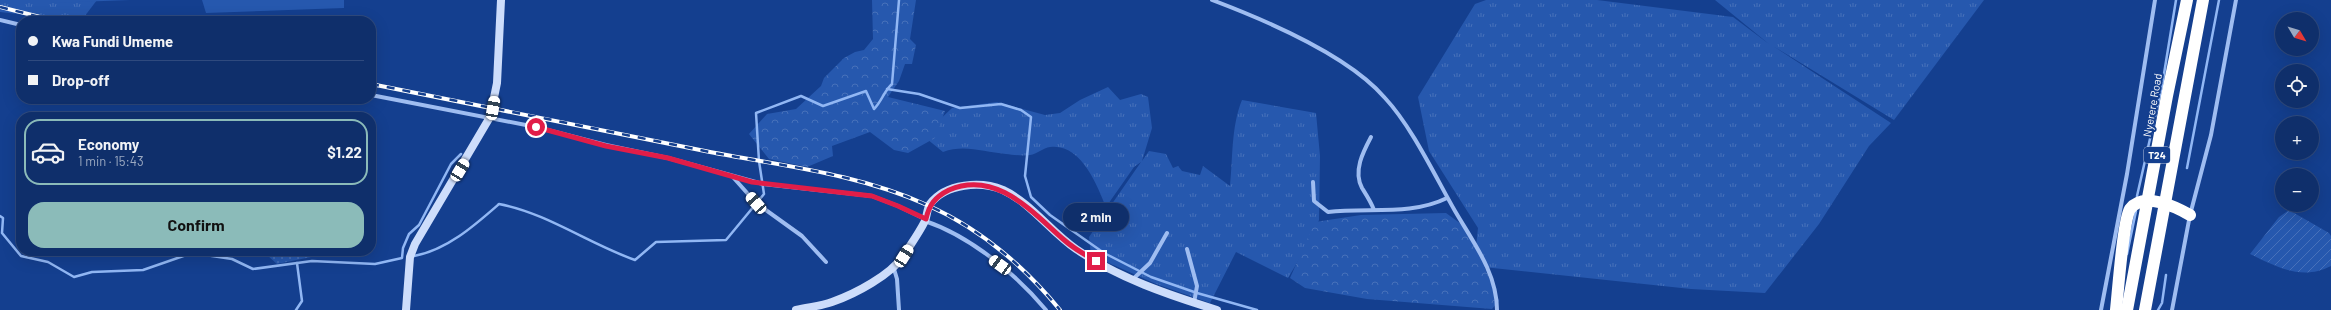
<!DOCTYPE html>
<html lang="en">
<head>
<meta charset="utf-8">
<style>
  :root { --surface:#0f2f6b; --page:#1d3b73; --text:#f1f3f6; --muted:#9ba9c1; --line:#2f4a7e; --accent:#8bbbb9 }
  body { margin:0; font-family:Barlow,sans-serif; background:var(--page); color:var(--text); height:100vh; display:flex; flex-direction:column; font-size:15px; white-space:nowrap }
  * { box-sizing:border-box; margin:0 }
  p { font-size:13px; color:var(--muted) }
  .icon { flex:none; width:22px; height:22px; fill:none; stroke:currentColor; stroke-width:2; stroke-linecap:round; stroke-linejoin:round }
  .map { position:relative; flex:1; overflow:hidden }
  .details { position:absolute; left:16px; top:112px; width:360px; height:144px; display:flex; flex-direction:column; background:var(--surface); border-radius:16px; box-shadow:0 4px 16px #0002,0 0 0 1px var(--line) }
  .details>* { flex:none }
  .hud { position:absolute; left:16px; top:16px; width:360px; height:88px; border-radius:16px; box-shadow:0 4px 16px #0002,0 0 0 1px var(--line); display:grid; align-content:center; height:88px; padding:0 12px; background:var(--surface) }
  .needle { width:26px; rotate:128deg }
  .fabs { position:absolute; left:2275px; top:12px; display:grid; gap:8px }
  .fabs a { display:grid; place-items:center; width:44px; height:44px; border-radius:50%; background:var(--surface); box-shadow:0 4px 16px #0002,0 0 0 1px var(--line); font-size:20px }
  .end { position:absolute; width:18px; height:18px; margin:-9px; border:5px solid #e11d48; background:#fff; box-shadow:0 0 0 2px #fff }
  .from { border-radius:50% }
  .bubble { position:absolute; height:28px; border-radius:14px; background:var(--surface); box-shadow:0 4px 16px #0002,0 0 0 1px var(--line); font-size:13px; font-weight:700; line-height:28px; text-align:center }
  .car { position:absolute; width:12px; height:24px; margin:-12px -6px; border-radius:5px; box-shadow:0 0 3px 1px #0007; background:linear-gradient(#fff 24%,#345 0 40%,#fff 0 76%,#345 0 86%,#fff 0) }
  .hud b { display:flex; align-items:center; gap:14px; height:38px; font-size:15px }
  .hud b+b { border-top:1px solid var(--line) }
  .hud i { width:10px; height:10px; background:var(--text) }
  ul { padding:7px 0 0; list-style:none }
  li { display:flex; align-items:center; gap:12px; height:66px; margin:0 8px 6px; padding:0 4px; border:2px solid transparent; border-radius:16px }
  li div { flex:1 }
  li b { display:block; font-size:15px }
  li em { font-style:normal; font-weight:700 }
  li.selected { border-color:var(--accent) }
  li>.icon { width:36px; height:36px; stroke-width:1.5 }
  .button { display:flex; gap:8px; margin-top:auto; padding:8px 12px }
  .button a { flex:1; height:46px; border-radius:16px; background:var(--accent); color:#111; font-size:16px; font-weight:700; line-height:46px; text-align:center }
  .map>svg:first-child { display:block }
  .grass { fill:url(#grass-tufts) }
  .forest { fill:url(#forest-crowns) }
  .park { fill:url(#park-dots) }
  .garden { fill:url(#garden-furrows) }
  .pitch { fill:#2658ae }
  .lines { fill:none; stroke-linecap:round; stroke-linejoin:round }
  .stream { stroke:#91b7f4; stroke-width:2.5 }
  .street { stroke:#9fbdf1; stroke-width:4 }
  .secondary { stroke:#cdddfb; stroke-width:8 }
  .highway { stroke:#fff; stroke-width:12 }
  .rail-casing { stroke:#fff; stroke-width:4 }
  .rail { stroke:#143f8f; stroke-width:2.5; stroke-dasharray:8; stroke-linecap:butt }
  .route { stroke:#e11d48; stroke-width:5 }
  .labels { text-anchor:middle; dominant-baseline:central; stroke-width:4; stroke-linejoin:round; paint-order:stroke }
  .shield { fill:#143f8f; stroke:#b8c5dd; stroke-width:1 }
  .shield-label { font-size:10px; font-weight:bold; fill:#fff }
  .street-label { font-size:11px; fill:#fff; stroke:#143f8f }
</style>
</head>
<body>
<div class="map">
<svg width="2331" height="310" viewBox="0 0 2331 310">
  <defs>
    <pattern id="grass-tufts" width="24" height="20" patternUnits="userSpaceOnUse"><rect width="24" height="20" fill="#2658ae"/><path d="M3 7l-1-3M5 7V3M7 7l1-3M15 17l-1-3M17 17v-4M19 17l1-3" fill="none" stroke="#4771ba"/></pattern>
    <pattern id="forest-crowns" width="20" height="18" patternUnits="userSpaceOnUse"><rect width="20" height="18" fill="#2658ae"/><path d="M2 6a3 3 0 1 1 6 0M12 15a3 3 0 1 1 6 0" fill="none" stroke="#4771ba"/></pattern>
    <pattern id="park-dots" width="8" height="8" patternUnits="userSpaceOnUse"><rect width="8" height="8" fill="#2658ae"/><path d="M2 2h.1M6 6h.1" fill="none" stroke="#4771ba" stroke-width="1.8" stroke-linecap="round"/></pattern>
    <pattern id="garden-furrows" width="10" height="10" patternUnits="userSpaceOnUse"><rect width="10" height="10" fill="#2658ae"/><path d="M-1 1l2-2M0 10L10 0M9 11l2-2" fill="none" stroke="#4771ba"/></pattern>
  </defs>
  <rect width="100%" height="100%" fill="#143f8f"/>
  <!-- grass -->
  <g class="grass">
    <polygon points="0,0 97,0 81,21 0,12"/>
    <polygon points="1486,0 1597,0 1733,17 1769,44 1715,0 1984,0 1894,120 1773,46 1891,123 1869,146 1819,224 1765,293 1691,289 1474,266 1478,228 1429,151 1418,97 1475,4"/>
    <path d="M1108,87L1120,100L1141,94L1148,97L1152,128L1142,161L1149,151L1166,154L1173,168L1178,166L1182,171L1200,175L1203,166L1230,186C1233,158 1231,127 1242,100L1316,113L1320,156L1319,220L1310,241L1288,278L1236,252L1210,303L1156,284L1091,255L1089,237L1141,162L1134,167L1106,207C1097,185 1081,143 1050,147C1043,148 1037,154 1030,155C1023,156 1013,155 1006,154C984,152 964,144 943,152L927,139L932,127L952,108L997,102L1045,115L1060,113L1080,100Z"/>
  </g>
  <!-- forest -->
  <g class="forest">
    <polygon points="872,0 916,0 910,39 916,45 912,64 905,64 899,81 888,97 945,111 935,138 908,153 894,150 870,132 832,146 833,156 807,167 769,159 749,134 767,114 796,109 821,86 824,78 844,58 855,52 864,50 873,39"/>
    <polygon points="1446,213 1468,229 1499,301 1492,309 1367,299 1305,288 1290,278 1315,222 1361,215"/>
  </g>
  <!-- park -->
  <polygon class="park" points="268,251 301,251 311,257 277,264 267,255"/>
  <!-- garden -->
  <path class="garden" d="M2289,210L2329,233L2331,236V266C2302,281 2277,267 2250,254L2279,217Z"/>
  <!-- pitch -->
  <g class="pitch">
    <polygon points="51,0 130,0 51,3"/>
    <polygon points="202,0 344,0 344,8 206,13"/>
  </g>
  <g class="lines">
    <!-- stream -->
    <g class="stream">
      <polyline points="887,89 919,94 960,108 1001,104 1021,110 1031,117 1025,176 1031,197 1050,215 1104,253 1151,277 1197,293 1257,310"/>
      <polyline points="2187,168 2219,0"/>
      <polyline points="2137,196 2162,86 2176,0"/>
      <polyline points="0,216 3,218 2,233 21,256 48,262 74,277 92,272 143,270 192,253 232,259 253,269 312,261 375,264 402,258 403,248 409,234 419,225 451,164 461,154"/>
      <polyline points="2127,254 2136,211"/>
      <path d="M414,256C447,250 475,225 499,204C547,213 589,244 635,260L656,242L726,240L764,194L759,161L756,113L801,96L823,106L866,91L874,109C882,101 884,91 892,84L899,0"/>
      <polyline points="296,310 302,301 297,263"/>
      <polyline points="2158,310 2162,303 2166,275"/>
    </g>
    <!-- street -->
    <g class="street">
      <path d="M1212,0C1265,20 1348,55 1385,98C1412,127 1435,176 1455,211C1473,242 1497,273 1497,310"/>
      <polyline points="0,20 21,25"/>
      <polyline points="371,95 536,127 606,145 668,158 763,184 872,196 898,206 925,219"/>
      <path d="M1371,137C1363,152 1353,171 1362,188C1367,196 1371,202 1374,210"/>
      <polyline points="732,176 756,203 802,236 826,262"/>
      <path d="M1313,182L1314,201L1328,212C1367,207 1411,216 1447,198"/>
      <path d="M925,221C970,236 1016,274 1046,310"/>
      <polyline points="1187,249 1197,286 1194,303"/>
      <polyline points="894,269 897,279 899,310"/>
      <polyline points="1133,279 1150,263 1167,233"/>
      <polyline points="2101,310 2127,174 2155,0"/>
      <polyline points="2172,310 2190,215 2211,135 2236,0"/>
    </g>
    <!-- secondary -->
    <g class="secondary">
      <polyline points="406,310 410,257 415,244 490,117 497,83 501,0"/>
      <path d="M796,310C808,307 821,306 832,302C855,294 891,275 904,255C911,244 919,233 925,221C927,216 927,209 930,204C946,183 981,181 1003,190C1031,203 1051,232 1076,249C1118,278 1169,295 1217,310"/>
    </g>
    <!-- highway -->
    <g class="highway">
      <path d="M2116,310C2118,292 2123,221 2130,209C2143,191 2176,207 2190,215"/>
      <polyline points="2127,310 2167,96 2187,0"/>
      <polyline points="2145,310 2203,0"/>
    </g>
    <defs>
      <g id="rail">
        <polyline points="0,7 56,21"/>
        <path d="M371,84C484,106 597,129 710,152C783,166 859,174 927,205C979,228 1024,266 1060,310"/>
      </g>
    </defs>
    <!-- rail casing -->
    <use href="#rail" class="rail-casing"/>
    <!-- rail -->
    <use href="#rail" class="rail"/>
  </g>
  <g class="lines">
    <!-- route -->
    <path class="route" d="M536,127L606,146L668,158L752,182L872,196L898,206L926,219C929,205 935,197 949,190C996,170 1031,211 1063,239C1073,248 1085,255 1096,261"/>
  </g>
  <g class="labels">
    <!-- shield labels -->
    <rect class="shield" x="2144" y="147" width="26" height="16" rx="3"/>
    <g class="shield-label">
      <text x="2157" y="155">T24</text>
    </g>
    <!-- street labels -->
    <g class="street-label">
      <text transform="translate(2152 105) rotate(-80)">Nyerere Road</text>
    </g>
  </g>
</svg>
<div class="fabs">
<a><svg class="needle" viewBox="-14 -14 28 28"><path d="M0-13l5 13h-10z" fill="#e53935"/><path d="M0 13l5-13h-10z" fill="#9ba9c1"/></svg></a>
<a><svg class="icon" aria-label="locate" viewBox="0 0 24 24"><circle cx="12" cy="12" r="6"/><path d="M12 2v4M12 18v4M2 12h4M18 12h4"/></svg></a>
<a>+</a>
<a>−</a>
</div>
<i class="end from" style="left:536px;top:127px"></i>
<i class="end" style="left:1096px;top:261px"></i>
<div class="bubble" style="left:1063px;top:203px;width:66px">2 min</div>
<i class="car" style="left:493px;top:108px;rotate:10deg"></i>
<i class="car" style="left:460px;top:170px;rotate:31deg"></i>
<i class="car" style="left:756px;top:203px;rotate:319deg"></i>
<i class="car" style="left:904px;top:256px;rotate:32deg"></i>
<i class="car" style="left:1000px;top:265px;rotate:306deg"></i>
<div class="hud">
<b><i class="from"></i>Kwa Fundi Umeme</b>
<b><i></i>Drop-off</b>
</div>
<section class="details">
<ul>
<li class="selected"><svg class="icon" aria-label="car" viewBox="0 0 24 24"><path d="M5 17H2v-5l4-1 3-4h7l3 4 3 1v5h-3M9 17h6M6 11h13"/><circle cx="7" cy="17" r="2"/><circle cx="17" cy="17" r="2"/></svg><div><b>Economy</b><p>1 min · 15:43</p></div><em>$1.22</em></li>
</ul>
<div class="button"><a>Confirm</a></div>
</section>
</div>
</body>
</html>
